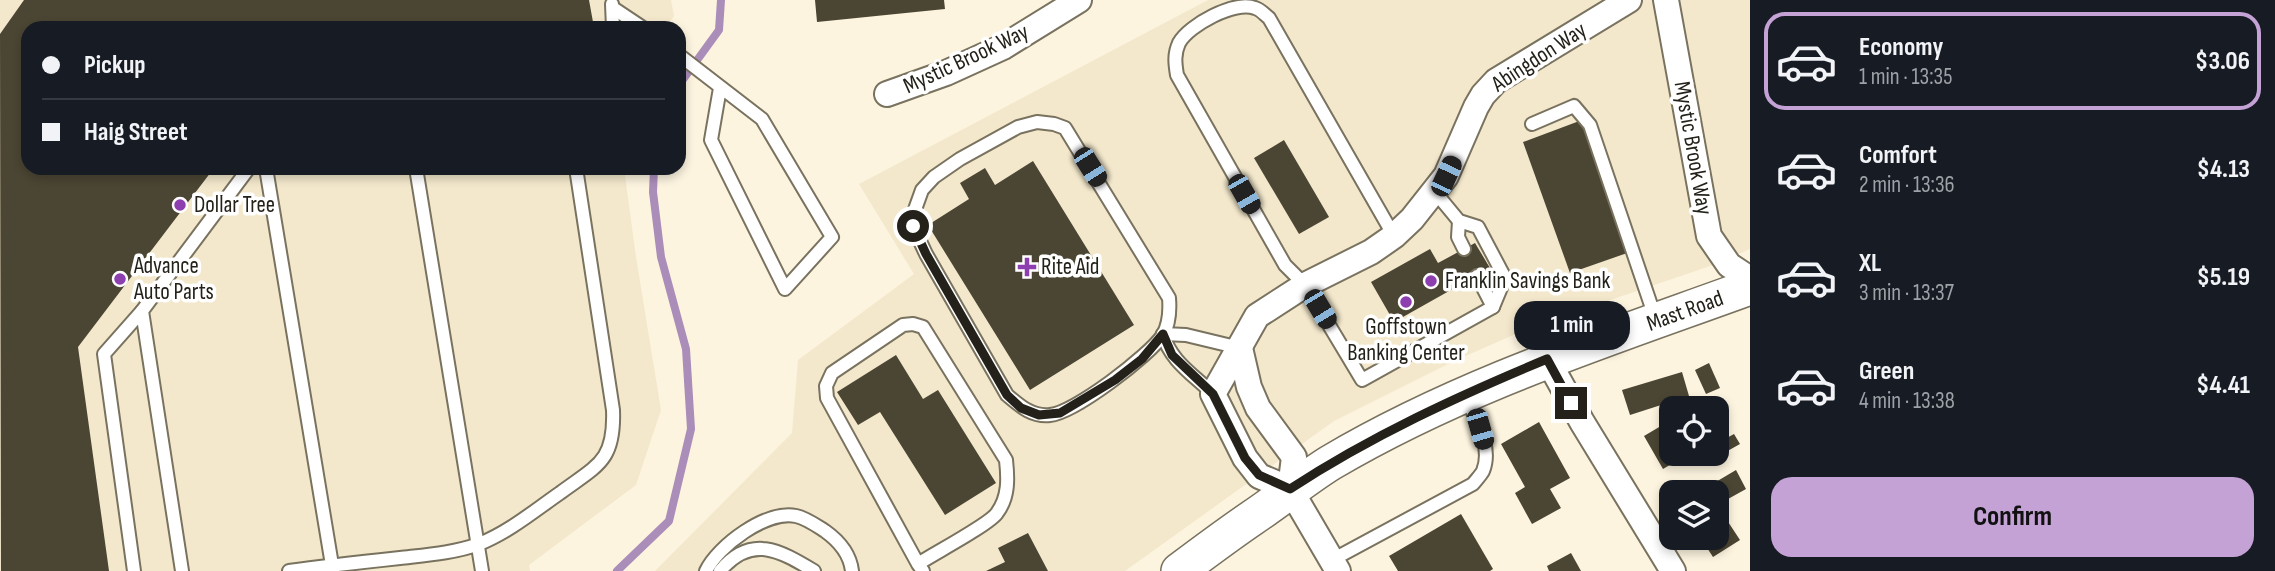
<!DOCTYPE html>
<html lang="en">
<head>
<meta charset="utf-8">
<style>
  :root { --surface:#171b24; --page:#242831; --text:#f1f3f6; --muted:#9ea1a6; --line:#363941; --accent:#c4a2d6 }
  body { margin:0; font-family:"Sofia Sans Condensed",sans-serif; background:var(--page); color:var(--text); height:100vh; display:flex; flex-direction:column; font-size:26px; white-space:nowrap }
  * { box-sizing:border-box; margin:0 }
  p { font-size:23px; color:var(--muted) }
  .icon { flex:none; width:38px; height:38px; fill:none; stroke:currentColor; stroke-width:2; stroke-linecap:round; stroke-linejoin:round }
  .map { position:relative; flex:1; overflow:hidden }
  .panel { display:flex; flex-direction:column; background:var(--surface); width:525px }
  .panel>* { flex:none }
  .top-card { position:absolute; left:21px; top:21px; width:665px; height:154px; border-radius:21px; box-shadow:0 4px 10px #0003; display:grid; align-content:center; height:154px; padding:0 21px; background:var(--surface) }
  .buttons { position:absolute; left:1659px; top:396px; display:grid; gap:14px }
  .buttons a { display:grid; place-items:center; width:70px; height:70px; border-radius:14px; background:var(--surface); box-shadow:0 4px 10px #0003; font-size:35px }
  .end { position:absolute; width:32px; height:32px; margin:-16px; border:9px solid #232119; background:#fff; box-shadow:0 0 0 4px #fff }
  .from { border-radius:50% }
  .bubble { position:absolute; height:49px; border-radius:21px; background:var(--surface); box-shadow:0 4px 10px #0003; font-size:23px; font-weight:700; line-height:49px; text-align:center }
  .car { position:absolute; width:21px; height:42px; margin:-21px -10px; border-radius:9px; box-shadow:0 0 5px 2px #0007; background:linear-gradient(#222 24%,#8ab4d8 0 40%,#222 0 76%,#8ab4d8 0 86%,#222 0) }
  .top-card b { display:flex; align-items:center; gap:24px; height:66px; font-size:26px }
  .top-card b+b { border-top:2px solid var(--line) }
  .top-card i { width:18px; height:18px; background:var(--text) }
  ul { padding:12px 0 0; list-style:none }
  li { display:flex; align-items:center; gap:21px; height:98px; margin:0 14px 10px; padding:0 7px; border:4px solid transparent; border-radius:21px }
  li div { flex:1 }
  li b { display:block; font-size:26px }
  li em { font-style:normal; font-weight:700 }
  li.on { border-color:var(--accent) }
  li>.icon { width:63px; height:63px; stroke-width:1.5 }
  .primary-button { display:flex; gap:14px; margin-top:auto; padding:14px 21px }
  .primary-button a { flex:1; height:80px; border-radius:21px; background:var(--accent); color:#111; font-size:28px; font-weight:700; line-height:80px; text-align:center }
  main { display:flex; flex:1; min-height:0 }
  .map>svg:first-child { display:block }
  .built { fill:#f3e8cc }
  .lines { fill:none; stroke-linecap:round; stroke-linejoin:round }
  .stream { stroke:#ab8dba; stroke-width:8 }
  .building { fill:#4b4533 }
  .lane-casing { stroke:#79725f; stroke-width:16 }
  .street-casing { stroke:#79725f; stroke-width:28 }
  .secondary-casing { stroke:#79725f; stroke-width:38 }
  .lane { stroke:#fff; stroke-width:12 }
  .street { stroke:#fff; stroke-width:24 }
  .secondary { stroke:#fff; stroke-width:35 }
  .route { stroke:#232119; stroke-width:9 }
  .poi-dot { fill:#8d3eaf; stroke:#fff; stroke-width:2.5 }
  .labels { text-anchor:middle; dominant-baseline:central; stroke-width:7; stroke-linejoin:round; paint-order:stroke }
  .street-label { font-size:23px; fill:#232119; stroke:#fff }
  .poi-label { font-size:23px; fill:#232119; stroke:#fff; text-anchor:start }
</style>
</head>
<body>
<main>
<div class="map">
<svg width="1750" height="571" viewBox="0 0 1750 571">
  <rect width="100%" height="100%" fill="#fcf4df"/>
  <!-- built -->
  <g class="built">
    <polygon points="0,0 671,0 674,16 665,28 28,28 28,168 624,168 636,257 661,410 636,485 529,565 530,571 0,571"/>
    <polygon points="1208,0 1750,0 1750,249 1716,264 1534,326 1454,361 1334,421 1125,571 655,571 792,433 798,360 914,274 859,184"/>
  </g>
  <g class="lines">
    <!-- stream -->
    <g class="stream">
      <polyline points="679,85 719,30 721,0"/>
      <polyline points="617,571 669,521 691,429 686,349 661,257 653,192 654,168"/>
    </g>
  </g>
  <!-- building -->
  <g class="building">
    <polygon points="24,0 589,0 593,22 555,28 28,28 28,168 214,168 78,347 109,571 1,571 0,34"/>
    <polygon points="815,0 944,0 945,9 817,22"/>
    <polygon points="1582,120 1630,252 1570,273 1523,142"/>
    <polygon points="1284,140 1329,217 1299,234 1254,158"/>
    <polygon points="1033,161 1134,325 1030,390 928,225 969,199 960,183 985,168 995,185"/>
    <polygon points="1475,243 1490,268 1394,322 1371,282 1430,249 1438,263"/>
    <polygon points="896,355 923,399 938,390 996,483 945,515 880,412 858,425 837,392"/>
    <polygon points="1709,363 1720,388 1706,394 1695,370"/>
    <polygon points="1682,372 1689,396 1630,415 1622,390"/>
    <polygon points="1671,420 1671,453 1690,453 1663,469 1644,436"/>
    <polygon points="1539,422 1570,478 1550,489 1561,508 1532,524 1515,493 1525,487 1501,444"/>
    <polygon points="1717,428 1723,440 1734,434 1740,444 1706,463 1701,453 1717,453"/>
    <polygon points="1736,470 1746,489 1719,504 1717,492 1712,492 1709,486"/>
    <polygon points="1717,505 1740,540 1713,557 1700,537 1717,537"/>
    <polygon points="1461,514 1493,569 1490,571 1398,571 1389,556"/>
    <polygon points="1028,533 1048,571 986,571 1005,562 998,548"/>
    <polygon points="1571,553 1581,571 1549,571 1547,566"/>
  </g>
  <g class="lines">
    <defs>
      <g id="lane">
        <polyline points="612,4 613,28"/>
        <polyline points="613,8 643,28"/>
        <polyline points="679,55 762,119 832,237 785,289 711,140 720,88"/>
        <path d="M1037,122L1054,124L1065,128L1169,298C1170,310 1169,324 1163,335C1149,356 1074,413 1050,415C1032,417 1020,406 1007,395L926,254L913,226V215L922,190L934,177L960,159L1018,127Z"/>
        <polyline points="1532,124 1574,106 1590,125 1655,317"/>
        <polyline points="266,168 333,571"/>
        <polyline points="416,168 482,571"/>
        <polyline points="1459,221 1458,237 1464,249"/>
        <path d="M1394,236L1269,18C1265,15 1260,9 1255,8C1235,0 1189,25 1179,43C1174,54 1175,63 1177,75L1285,265L1305,285L1362,380L1493,307L1505,278L1478,227L1459,221L1435,192"/>
        <polyline points="1477,276 1493,307"/>
        <path d="M1163,334C1170,361 1194,375 1213,394"/>
        <polyline points="1163,334 1186,335 1240,348"/>
        <path d="M1332,560L1473,484C1476,480 1481,475 1483,471C1493,447 1475,418 1466,397"/>
        <path d="M918,564C933,554 990,524 997,513C1009,497 1008,478 1006,460L923,327L913,324L903,325L832,373L826,386L827,398L918,564L923,571"/>
        <polyline points="134,571 104,354 142,311"/>
        <polyline points="182,571 142,311 249,168"/>
        <path d="M289,571C326,566 363,562 400,558C426,555 454,553 479,544C509,532 534,511 560,493C598,465 615,461 613,410L576,168"/>
        <path d="M706,571C718,546 766,510 796,516C806,518 817,526 825,531C839,541 850,554 852,571"/>
        <path d="M720,571C751,534 779,550 814,571"/>
      </g>
      <g id="street">
        <polyline points="1666,0 1709,236 1729,265 1750,279"/>
        <polyline points="887,94 946,73 1003,47 1079,0"/>
        <polyline points="1240,348 1249,387 1258,408 1294,457 1290,489"/>
        <polyline points="1547,359 1582,422 1673,571"/>
        <polyline points="1290,489 1259,476 1245,458 1213,394 1257,316 1305,285 1371,252 1394,236 1412,219 1446,176 1476,107 1483,95 1496,81 1629,0"/>
        <polyline points="1290,489 1338,571"/>
      </g>
      <path id="secondary" d="M1179,571C1203,553 1227,535 1252,518C1279,500 1303,480 1330,463C1462,385 1607,339 1750,287"/>
    </defs>
    <!-- lane casing -->
    <use href="#lane" class="lane-casing"/>
    <!-- street casing -->
    <use href="#street" class="street-casing"/>
    <!-- secondary casing -->
    <use href="#secondary" class="secondary-casing"/>
    <!-- lane -->
    <use href="#lane" class="lane"/>
    <!-- street -->
    <use href="#street" class="street"/>
    <!-- secondary -->
    <use href="#secondary" class="secondary"/>
  </g>
  <g class="lines">
    <!-- route -->
    <path class="route" d="M913,226L926,254L1007,395L1021,408L1039,415L1060,413L1115,380L1142,359L1163,334L1172,355L1213,394L1245,458L1259,475L1290,489C1371,436 1458,396 1547,359L1571,403"/>
  </g>
  <!-- markers -->
  <g class="poi-dot">
    <circle cx="180" cy="205" r="7"/>
    <path d="M1023.5 256.5h7v7h7v7h-7v7h-7v-7h-7v-7h7z"/>
    <circle cx="120" cy="279" r="7"/>
    <circle cx="1431" cy="281" r="7"/>
    <circle cx="1406" cy="302" r="7"/>
  </g>
  <g class="labels">
    <!-- street labels -->
    <g class="street-label">
      <text transform="translate(1539 57) rotate(-33)">Abingdon Way</text>
      <text transform="translate(966 59) rotate(-25)">Mystic Brook Way</text>
      <text transform="translate(1693 148) rotate(80)">Mystic Brook Way</text>
      <text transform="translate(1685 311) rotate(-20)">Mast Road</text>
    </g>
    <!-- poi labels -->
    <g class="poi-label">
      <text x="194" y="205">Dollar Tree</text>
      <text x="134" y="266">Advance<tspan x="134" dy="26">Auto Parts</tspan></text>
      <text x="1041" y="267">Rite Aid</text>
      <text x="1445" y="281">Franklin Savings Bank</text>
      <text x="1406" y="327" text-anchor="middle">Goffstown<tspan x="1406" dy="26">Banking Center</tspan></text>
    </g>
  </g>
</svg>
<div class="buttons">
<a><svg class="icon" aria-label="locate" viewBox="0 0 24 24"><circle cx="12" cy="12" r="6"/><path d="M12 2v4M12 18v4M2 12h4M18 12h4"/></svg></a>
<a><svg class="icon" aria-label="layers" viewBox="0 0 24 24"><path d="M12 4l9 5-9 5-9-5zM3 14l9 5 9-5"/></svg></a>
</div>
<i class="end from" style="left:913px;top:226px"></i>
<i class="end" style="left:1571px;top:403px"></i>
<div class="bubble" style="left:1514px;top:301px;width:116px">1 min</div>
<i class="car" style="left:1090px;top:167px;rotate:148deg"></i>
<i class="car" style="left:1446px;top:176px;rotate:25deg"></i>
<i class="car" style="left:1244px;top:194px;rotate:150deg"></i>
<i class="car" style="left:1320px;top:309px;rotate:149deg"></i>
<i class="car" style="left:1480px;top:429px;rotate:164deg"></i>
<div class="top-card">
<b><i class="from"></i>Pickup</b>
<b><i></i>Haig Street</b>
</div>
</div>
<section class="panel">
<ul>
<li class="on"><svg class="icon" aria-label="car" viewBox="0 0 24 24"><path d="M5 17H2v-5l4-1 3-4h7l3 4 3 1v5h-3M9 17h6M6 11h13"/><circle cx="7" cy="17" r="2"/><circle cx="17" cy="17" r="2"/></svg><div><b>Economy</b><p>1 min · 13:35</p></div><em>$3.06</em></li>
<li><svg class="icon" aria-label="car" viewBox="0 0 24 24"><path d="M5 17H2v-5l4-1 3-4h7l3 4 3 1v5h-3M9 17h6M6 11h13"/><circle cx="7" cy="17" r="2"/><circle cx="17" cy="17" r="2"/></svg><div><b>Comfort</b><p>2 min · 13:36</p></div><em>$4.13</em></li>
<li><svg class="icon" aria-label="car" viewBox="0 0 24 24"><path d="M5 17H2v-5l4-1 3-4h7l3 4 3 1v5h-3M9 17h6M6 11h13"/><circle cx="7" cy="17" r="2"/><circle cx="17" cy="17" r="2"/></svg><div><b>XL</b><p>3 min · 13:37</p></div><em>$5.19</em></li>
<li><svg class="icon" aria-label="car" viewBox="0 0 24 24"><path d="M5 17H2v-5l4-1 3-4h7l3 4 3 1v5h-3M9 17h6M6 11h13"/><circle cx="7" cy="17" r="2"/><circle cx="17" cy="17" r="2"/></svg><div><b>Green</b><p>4 min · 13:38</p></div><em>$4.41</em></li>
</ul>
<div class="primary-button"><a>Confirm</a></div>
</section>
</main>
</body>
</html>
